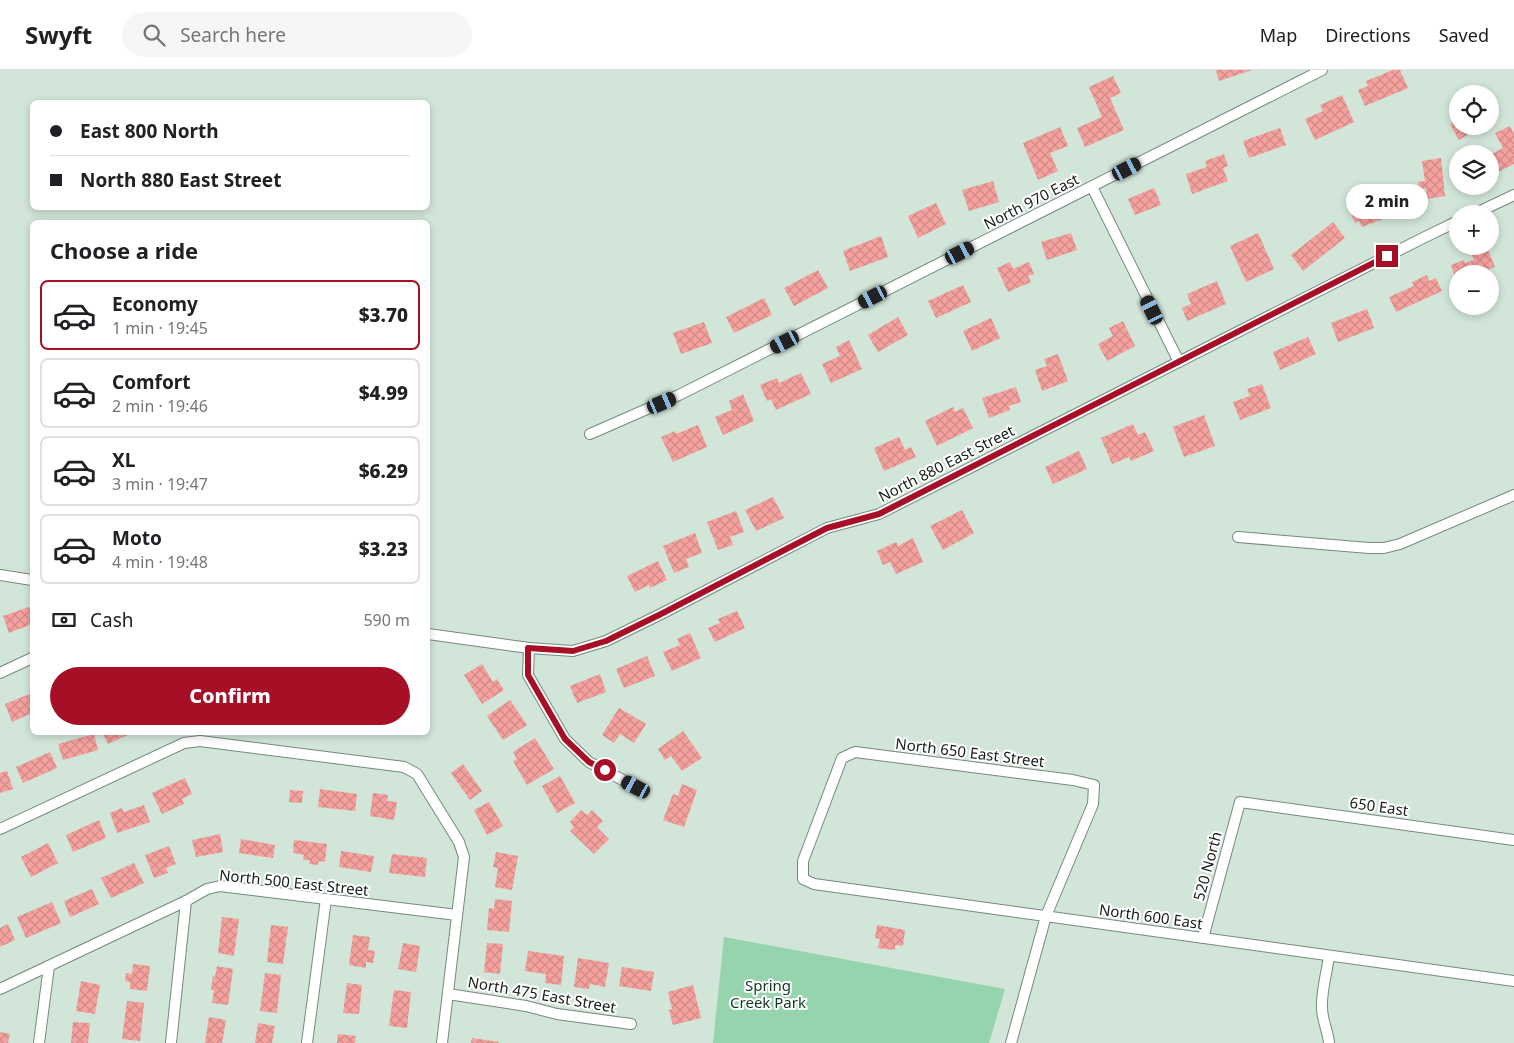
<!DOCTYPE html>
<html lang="en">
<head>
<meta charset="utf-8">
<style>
  :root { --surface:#fff; --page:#f6f6f6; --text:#202124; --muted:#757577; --line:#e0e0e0; --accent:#a70f27 }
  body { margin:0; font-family:"Noto Sans",sans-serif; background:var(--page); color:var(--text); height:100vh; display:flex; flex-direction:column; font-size:19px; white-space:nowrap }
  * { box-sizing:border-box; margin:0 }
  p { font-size:16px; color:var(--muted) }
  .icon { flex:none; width:28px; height:28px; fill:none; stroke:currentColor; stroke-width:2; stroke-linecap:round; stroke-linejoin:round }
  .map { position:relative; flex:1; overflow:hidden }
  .side { position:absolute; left:30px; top:150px; width:400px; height:515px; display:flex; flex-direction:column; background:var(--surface); border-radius:8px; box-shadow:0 2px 8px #0003 }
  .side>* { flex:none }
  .guide { position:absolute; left:30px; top:30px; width:400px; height:110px; border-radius:8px; box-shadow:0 2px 8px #0003; display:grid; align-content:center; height:110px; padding:0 20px; background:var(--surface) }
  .controls { position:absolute; left:1449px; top:15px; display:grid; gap:10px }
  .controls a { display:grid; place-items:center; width:50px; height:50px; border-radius:50%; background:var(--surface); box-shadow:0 2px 8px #0003; font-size:25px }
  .end { position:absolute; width:22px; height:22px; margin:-11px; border:6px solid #a70f27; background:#fff; box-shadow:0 0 0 2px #fff }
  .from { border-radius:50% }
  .bubble { position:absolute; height:35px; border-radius:18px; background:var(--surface); box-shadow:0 2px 8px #0003; font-size:16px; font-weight:800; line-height:35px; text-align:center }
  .car { position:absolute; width:15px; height:30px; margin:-15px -8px; border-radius:6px; box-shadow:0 0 4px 1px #0007; background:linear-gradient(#222 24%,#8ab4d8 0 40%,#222 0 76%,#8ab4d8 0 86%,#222 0) }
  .guide b { display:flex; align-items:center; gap:18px; height:48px; font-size:19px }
  .guide b+b { border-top:1px solid var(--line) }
  .guide i { width:12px; height:12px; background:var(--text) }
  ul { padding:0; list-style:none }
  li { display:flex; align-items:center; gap:15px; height:70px; margin:0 10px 8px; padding:0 10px; border:2px solid var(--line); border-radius:8px }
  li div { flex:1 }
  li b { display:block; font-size:19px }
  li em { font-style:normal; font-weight:800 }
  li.current { border-color:var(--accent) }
  li>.icon { width:45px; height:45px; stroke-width:1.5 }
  h2 { padding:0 20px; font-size:22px; line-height:60px }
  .pay { display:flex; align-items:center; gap:12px; height:55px; padding:0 20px; font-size:19px }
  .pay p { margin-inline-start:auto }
  .primary-button { display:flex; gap:10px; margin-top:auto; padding:10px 20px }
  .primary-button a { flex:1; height:58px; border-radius:30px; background:var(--accent); color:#fff; font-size:20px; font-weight:800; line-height:58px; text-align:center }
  header { display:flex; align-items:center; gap:30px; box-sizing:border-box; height:70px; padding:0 25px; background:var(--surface); border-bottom:1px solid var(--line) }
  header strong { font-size:24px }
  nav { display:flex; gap:28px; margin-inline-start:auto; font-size:18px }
  .search { width:350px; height:45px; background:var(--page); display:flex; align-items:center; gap:12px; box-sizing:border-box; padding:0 18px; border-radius:28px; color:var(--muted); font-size:19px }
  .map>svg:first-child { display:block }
  .park { fill:#96d4ae }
  .building { fill:url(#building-cross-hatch) }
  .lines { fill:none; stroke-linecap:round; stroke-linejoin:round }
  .minor-casing { stroke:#77897d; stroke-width:12 }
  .minor { stroke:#fff; stroke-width:10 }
  .route { stroke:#a70f27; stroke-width:6 }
  .labels { text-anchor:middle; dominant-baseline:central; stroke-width:4; stroke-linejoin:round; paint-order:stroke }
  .street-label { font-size:15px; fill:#161d18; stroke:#fff }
  .park-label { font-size:15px; fill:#0d3822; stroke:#fff }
</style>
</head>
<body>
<header>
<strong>Swyft</strong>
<div class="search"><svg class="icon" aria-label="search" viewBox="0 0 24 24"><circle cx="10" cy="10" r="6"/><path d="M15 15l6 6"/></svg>Search here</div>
<nav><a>Map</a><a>Directions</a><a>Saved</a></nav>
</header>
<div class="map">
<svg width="1514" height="973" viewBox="0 0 1514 973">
  <defs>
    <pattern id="building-cross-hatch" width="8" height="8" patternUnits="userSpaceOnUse" patternTransform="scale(1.25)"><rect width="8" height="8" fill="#f5a19e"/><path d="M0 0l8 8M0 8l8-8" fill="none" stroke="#d18a87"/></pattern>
  </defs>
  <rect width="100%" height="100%" fill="#d1e5d8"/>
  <!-- park -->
  <polygon class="park" points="724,867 1005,919 989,973 713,973"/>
  <!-- building -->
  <g class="building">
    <polygon points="1216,0 1252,0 1219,11"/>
    <polygon points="1393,0 1400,0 1408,18 1365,36 1358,20 1368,16 1366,11"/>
    <polygon points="1113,6 1121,23 1110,28 1124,60 1085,77 1077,58 1102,47 1089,17"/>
    <polygon points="1342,25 1354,52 1315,70 1305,49 1323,41 1320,35"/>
    <polygon points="1458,49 1458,56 1474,56 1476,60 1459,70 1450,54"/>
    <polygon points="1510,56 1514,64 1514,94 1490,106 1490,85 1503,78 1495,63"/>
    <polygon points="1060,57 1068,76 1050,83 1058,101 1038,110 1023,73"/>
    <polygon points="1280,58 1286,75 1249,88 1243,71"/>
    <polygon points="1224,84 1228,96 1223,98 1228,111 1192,124 1186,104 1207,97 1205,91"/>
    <polygon points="1441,88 1445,126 1427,129 1426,118 1419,119 1418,112 1425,111 1422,91"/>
    <polygon points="993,111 999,132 969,141 962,120"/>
    <polygon points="1154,118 1161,135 1135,145 1128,129"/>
    <polygon points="1396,122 1403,141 1362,157 1359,151 1355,153 1350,141"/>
    <polygon points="936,133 946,154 918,168 908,146"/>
    <polygon points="1333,152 1345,168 1303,201 1291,185"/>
    <polygon points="1071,163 1077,180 1047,190 1041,172"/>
    <polygon points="1258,163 1274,199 1246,212 1230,176"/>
    <polygon points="881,166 888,187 850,201 843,181"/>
    <polygon points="1487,177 1495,197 1476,204 1458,204 1457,213 1451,195 1464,190 1465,193 1474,190 1471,183"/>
    <polygon points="1010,192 1013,199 1029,192 1034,204 1028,206 1031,212 1008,222 997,198"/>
    <polygon points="818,200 828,218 794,236 784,218"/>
    <polygon points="1427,205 1429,211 1436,208 1442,221 1396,242 1389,227 1414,216 1412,212"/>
    <polygon points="1217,211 1226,234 1187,251 1182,238 1191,234 1187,224"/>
    <polygon points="963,215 971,232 936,248 928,231"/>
    <polygon points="764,228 772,245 734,263 726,247"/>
    <polygon points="1367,239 1374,258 1338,272 1331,253"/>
    <polygon points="898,247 908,265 878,282 868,265"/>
    <polygon points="991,248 1000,268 972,281 963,261"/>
    <polygon points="1123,251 1135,276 1107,291 1098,274 1113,266 1109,258"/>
    <polygon points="704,252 712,273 681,284 673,263"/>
    <polygon points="1308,267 1316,284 1280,300 1273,282"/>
    <polygon points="849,270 862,299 831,313 822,294 840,286 836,277"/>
    <polygon points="1058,284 1068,311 1042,321 1035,300 1047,296 1044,289"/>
    <polygon points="801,303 811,324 776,340 771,329 767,331 760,315 777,308 779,313"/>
    <polygon points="1262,314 1271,338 1240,350 1233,332 1250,326 1247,319"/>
    <polygon points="1016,317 1021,332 1009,336 1010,340 989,348 982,328"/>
    <polygon points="743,324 754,351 723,365 715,347 732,340 729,331"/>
    <polygon points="953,337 955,342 963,338 973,358 937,376 925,351"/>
    <polygon points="1204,345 1215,376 1184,387 1173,357"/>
    <polygon points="1133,354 1138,365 1145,362 1154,381 1131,391 1129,387 1112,394 1101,368"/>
    <polygon points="698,355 707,377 673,392 661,367 675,361 676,364"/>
    <polygon points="899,367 905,380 911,377 916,387 884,401 874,378"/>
    <polygon points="1079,381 1087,399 1053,414 1045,397"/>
    <polygon points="773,427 784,448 756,461 745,440"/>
    <polygon points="962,440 974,463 943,480 930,456"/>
    <polygon points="736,441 744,462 730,467 733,475 718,480 707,452"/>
    <polygon points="695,463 702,483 686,489 689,497 674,503 663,476"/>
    <polygon points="913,468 923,492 896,504 890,492 883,495 877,481 896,472 898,476"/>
    <polygon points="658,491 667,510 650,518 649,515 635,522 627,506"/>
    <polygon points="29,537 32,546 32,554 9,563 3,546"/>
    <polygon points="737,541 745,558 715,572 708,558 720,553 718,549"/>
    <polygon points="690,563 701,588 672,601 663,582 680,575 677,569"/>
    <polygon points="647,586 655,606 624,618 616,599"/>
    <polygon points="482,594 493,612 497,609 504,620 482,634 464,605"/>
    <polygon points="600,604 606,622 577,633 570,616"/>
    <polygon points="32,623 32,643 12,652 5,634"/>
    <polygon points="510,630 527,655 503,670 487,646"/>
    <polygon points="619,638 646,654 634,673 620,664 614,673 602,665"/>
    <polygon points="683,661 702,688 682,701 671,686 665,690 658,679"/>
    <polygon points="102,662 134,662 108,674"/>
    <polygon points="94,664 98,680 63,690 58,674"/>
    <polygon points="535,668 554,699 527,715 513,691 517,689 513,682"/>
    <polygon points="50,682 57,698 23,713 16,697"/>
    <polygon points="463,694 482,721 470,730 451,703"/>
    <polygon points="7,701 13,719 0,723 0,703"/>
    <polygon points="560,706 575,733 557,743 542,716"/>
    <polygon points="185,708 192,724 182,729 184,734 162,744 152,723"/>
    <polygon points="682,714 697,720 684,757 663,750 673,724 678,726"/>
    <polygon points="320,719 357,724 355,741 318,737"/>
    <polygon points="290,720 303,721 302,733 289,732"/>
    <polygon points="373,723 388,725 387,731 397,732 394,750 370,746"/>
    <polygon points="489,732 503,756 487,765 474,740"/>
    <polygon points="144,735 150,752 117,763 110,743 122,738 124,742"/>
    <polygon points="581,740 587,745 592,740 603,751 597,757 609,769 594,784 570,761 574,757 570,752"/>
    <polygon points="99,750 106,768 73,782 66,765"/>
    <polygon points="220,764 223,782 196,787 192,770"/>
    <polygon points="241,769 275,775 273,788 239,783"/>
    <polygon points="294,770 327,774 325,792 319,791 318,795 309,794 310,790 303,790 304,785 293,783"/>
    <polygon points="48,773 58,793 31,807 21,787"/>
    <polygon points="169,776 176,794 166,798 168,803 154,808 145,785"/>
    <polygon points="341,781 374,786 371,802 339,797"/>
    <polygon points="496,782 518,786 512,820 495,817 498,798 493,797"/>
    <polygon points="392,784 427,788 425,807 389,803"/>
    <polygon points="134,793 144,813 111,828 101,808"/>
    <polygon points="92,819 99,834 70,847 64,831"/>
    <polygon points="495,829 512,831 509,862 487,860 489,838 494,839"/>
    <polygon points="52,832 61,853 26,868 17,847"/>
    <polygon points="222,847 239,849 234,886 218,883"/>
    <polygon points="8,854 15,870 0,877 0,858"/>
    <polygon points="271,855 288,857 283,894 267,892"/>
    <polygon points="877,855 905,860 903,876 895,875 895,880 878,878 880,869 875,868"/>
    <polygon points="353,865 370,867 368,880 375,881 373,893 366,892 366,898 349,895"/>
    <polygon points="403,873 420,876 416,902 398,899"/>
    <polygon points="487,873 503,874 500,904 484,902"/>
    <polygon points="528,881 564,886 561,915 545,913 546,904 525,901"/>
    <polygon points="578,888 609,893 605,917 590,914 589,919 574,917"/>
    <polygon points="133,894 150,896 147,921 130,919 130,912 125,911 126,903 132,904"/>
    <polygon points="217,896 233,899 228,935 212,933 214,920 211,920 213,906 215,907"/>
    <polygon points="622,897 654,902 651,921 619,916"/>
    <polygon points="265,903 281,905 277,943 260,941"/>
    <polygon points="81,911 100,915 95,944 76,941"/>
    <polygon points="347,913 362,915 359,944 343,943"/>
    <polygon points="693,915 701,948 673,955 669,940 672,939 668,922"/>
    <polygon points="394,920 411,922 407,958 389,956"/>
    <polygon points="127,931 144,933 140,971 122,969"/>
    <polygon points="209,947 226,950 222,973 205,973"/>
    <polygon points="73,952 90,953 88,973 71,973"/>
    <polygon points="258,953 275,956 272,973 255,973"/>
    <polygon points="0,962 10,964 8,973 0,973"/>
    <polygon points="338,964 356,966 355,973 337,973"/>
    <polygon points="472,968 499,972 499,973 471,973"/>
  </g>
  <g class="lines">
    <defs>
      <g id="minor">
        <polyline points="1092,117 1179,292"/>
        <polyline points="1474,144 1514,125"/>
        <polyline points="590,364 679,325 1322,0"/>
        <polyline points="1238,467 1369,478 1384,478 1400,474 1514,425"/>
        <polyline points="0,505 32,510"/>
        <polyline points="428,564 529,578 573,581 606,571 663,543 827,458 879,444 1421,169 1458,151"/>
        <polyline points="529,578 528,605 565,669 589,692 636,717"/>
        <polyline points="0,603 32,588"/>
        <polyline points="0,759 184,673 200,671 404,697 417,704 459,772 464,787 442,973"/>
        <polyline points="1203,868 1240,732 1514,770"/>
        <polyline points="0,919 186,831 207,819 220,816 457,845"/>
        <polyline points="448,924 526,936 557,944 631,954"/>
        <polyline points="39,973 49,896"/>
        <polyline points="171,973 186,831"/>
        <polyline points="307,973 326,829"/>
        <path d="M1011,973L1046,846L1093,734L1094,715L1073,710L855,682L842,688L803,791V809L814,814C1048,846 1281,879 1514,911"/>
        <path d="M1329,973C1328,961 1322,950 1322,938C1321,922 1327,902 1329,886"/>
      </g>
    </defs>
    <!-- minor casing -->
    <use href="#minor" class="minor-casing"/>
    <!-- minor -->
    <use href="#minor" class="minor"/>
  </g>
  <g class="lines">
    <!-- route -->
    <polyline class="route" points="605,700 589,692 565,669 528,605 528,578 573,581 606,571 663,543 827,458 879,444 1387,186"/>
  </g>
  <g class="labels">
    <!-- street labels -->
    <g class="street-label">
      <text transform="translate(1031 131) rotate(-27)">North 970 East</text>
      <text transform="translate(946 393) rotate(-27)">North 880 East Street</text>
      <text transform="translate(970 682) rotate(7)">North 650 East Street</text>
      <text transform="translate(1379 736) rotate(8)">650 East</text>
      <text transform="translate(1207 796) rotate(-75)">520 North</text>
      <text transform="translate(294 812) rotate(6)">North 500 East Street</text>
      <text transform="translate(1151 846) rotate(8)">North 600 East</text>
      <text transform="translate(542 924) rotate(10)">North 475 East Street</text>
    </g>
    <!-- park labels -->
    <g class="park-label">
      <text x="768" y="915">Spring<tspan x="768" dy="17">Creek Park</tspan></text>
    </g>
  </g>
</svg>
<div class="controls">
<a><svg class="icon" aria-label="locate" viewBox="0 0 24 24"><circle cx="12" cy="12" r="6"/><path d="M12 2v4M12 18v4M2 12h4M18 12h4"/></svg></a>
<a><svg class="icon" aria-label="layers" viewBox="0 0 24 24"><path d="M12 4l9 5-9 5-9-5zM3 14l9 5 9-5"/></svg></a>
<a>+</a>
<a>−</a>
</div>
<i class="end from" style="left:605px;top:700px"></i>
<i class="end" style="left:1387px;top:186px"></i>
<div class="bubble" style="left:1346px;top:114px;width:82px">2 min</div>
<i class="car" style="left:1127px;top:99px;rotate:63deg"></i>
<i class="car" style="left:960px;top:183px;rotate:63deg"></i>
<i class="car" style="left:873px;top:227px;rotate:243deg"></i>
<i class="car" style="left:1152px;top:240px;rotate:334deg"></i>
<i class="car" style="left:785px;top:272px;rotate:243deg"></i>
<i class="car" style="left:662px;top:333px;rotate:67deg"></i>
<i class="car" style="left:636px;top:717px;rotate:298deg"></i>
<div class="guide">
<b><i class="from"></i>East 800 North</b>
<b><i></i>North 880 East Street</b>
</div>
<section class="side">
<h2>Choose a ride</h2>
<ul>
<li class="current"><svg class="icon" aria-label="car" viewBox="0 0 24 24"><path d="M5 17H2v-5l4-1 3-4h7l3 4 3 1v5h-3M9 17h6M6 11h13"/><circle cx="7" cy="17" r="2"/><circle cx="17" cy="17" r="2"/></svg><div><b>Economy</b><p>1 min · 19:45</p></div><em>$3.70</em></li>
<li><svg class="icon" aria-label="car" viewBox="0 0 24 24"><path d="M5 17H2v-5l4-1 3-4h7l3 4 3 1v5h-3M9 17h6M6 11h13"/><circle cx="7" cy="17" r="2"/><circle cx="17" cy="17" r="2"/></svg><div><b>Comfort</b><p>2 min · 19:46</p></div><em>$4.99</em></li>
<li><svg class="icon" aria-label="car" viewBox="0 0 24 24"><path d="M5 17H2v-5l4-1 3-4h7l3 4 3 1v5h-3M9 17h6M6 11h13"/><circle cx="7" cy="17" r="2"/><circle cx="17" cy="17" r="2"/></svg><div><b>XL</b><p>3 min · 19:47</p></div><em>$6.29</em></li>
<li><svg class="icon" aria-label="car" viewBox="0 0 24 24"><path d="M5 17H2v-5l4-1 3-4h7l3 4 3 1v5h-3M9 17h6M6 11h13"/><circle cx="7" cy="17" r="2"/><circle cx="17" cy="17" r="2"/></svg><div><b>Moto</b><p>4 min · 19:48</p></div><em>$3.23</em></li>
</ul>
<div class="pay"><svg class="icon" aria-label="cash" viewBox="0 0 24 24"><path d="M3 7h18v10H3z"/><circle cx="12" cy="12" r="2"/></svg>Cash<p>590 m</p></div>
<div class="primary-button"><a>Confirm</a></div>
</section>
</div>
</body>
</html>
